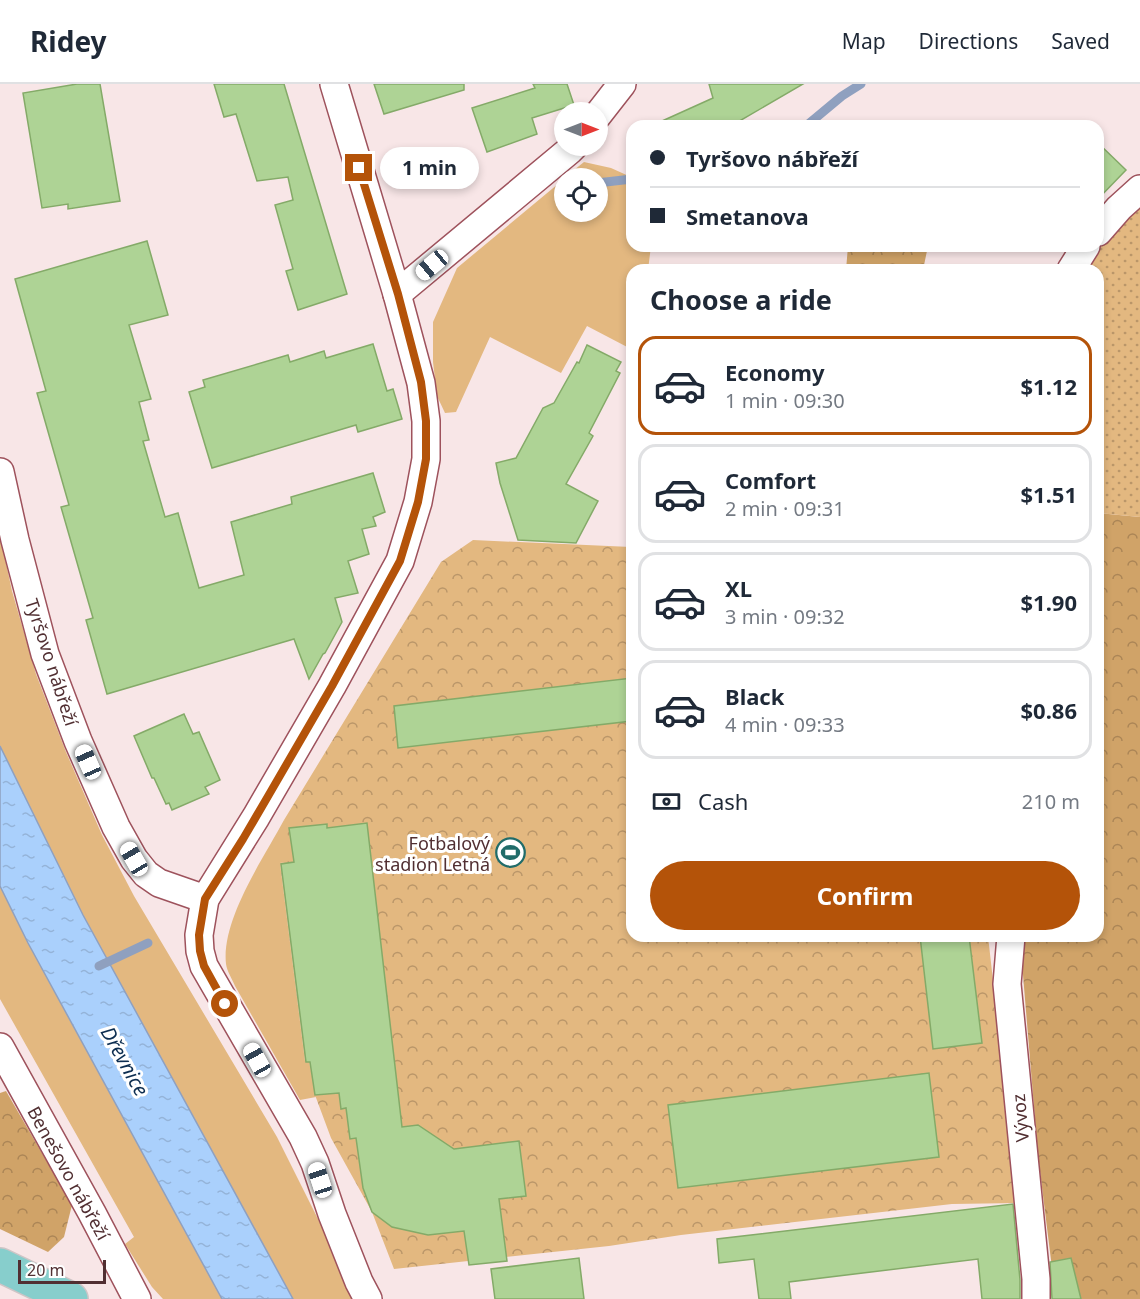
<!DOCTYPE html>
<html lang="en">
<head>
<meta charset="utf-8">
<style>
  :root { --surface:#fff; --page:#f6f6f7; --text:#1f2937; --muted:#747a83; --line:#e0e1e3; --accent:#b45309 }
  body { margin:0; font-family:"Noto Sans",sans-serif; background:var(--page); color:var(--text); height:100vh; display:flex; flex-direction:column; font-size:22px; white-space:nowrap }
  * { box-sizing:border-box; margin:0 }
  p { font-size:20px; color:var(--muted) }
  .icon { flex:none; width:33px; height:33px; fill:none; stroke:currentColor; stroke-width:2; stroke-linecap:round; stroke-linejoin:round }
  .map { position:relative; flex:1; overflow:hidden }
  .side { position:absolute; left:626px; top:180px; width:478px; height:678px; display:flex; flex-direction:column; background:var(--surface); border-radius:18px; box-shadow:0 3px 9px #0003 }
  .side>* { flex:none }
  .hud { position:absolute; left:626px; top:36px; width:478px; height:132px; border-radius:18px; box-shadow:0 3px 9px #0003; display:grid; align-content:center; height:132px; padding:0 24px; background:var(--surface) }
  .needle { width:39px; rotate:90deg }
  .fabs { position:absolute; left:554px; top:18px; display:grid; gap:12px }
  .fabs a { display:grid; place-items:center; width:54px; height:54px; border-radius:50%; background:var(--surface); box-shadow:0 3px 9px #0003; font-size:30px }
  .scale { position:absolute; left:18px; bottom:15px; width:88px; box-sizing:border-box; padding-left:6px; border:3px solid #512f32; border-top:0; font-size:16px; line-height:21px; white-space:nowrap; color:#512f32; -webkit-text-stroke:4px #fff; paint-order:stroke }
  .end { position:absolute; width:27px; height:27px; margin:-14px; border:8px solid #b45309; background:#fff; box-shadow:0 0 0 3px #fff }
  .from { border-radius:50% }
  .bubble { position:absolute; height:42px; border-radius:21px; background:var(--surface); box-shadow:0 3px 9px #0003; font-size:20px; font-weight:700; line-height:42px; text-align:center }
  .car { position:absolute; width:18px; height:36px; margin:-18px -9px; border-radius:8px; box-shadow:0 0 4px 2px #0007; background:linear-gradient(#fff 24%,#345 0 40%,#fff 0 76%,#345 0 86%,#fff 0) }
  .hud b { display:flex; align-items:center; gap:21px; height:57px; font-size:22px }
  .hud b+b { border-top:2px solid var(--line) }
  .hud i { width:15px; height:15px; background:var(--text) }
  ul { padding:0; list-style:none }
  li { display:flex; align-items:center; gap:18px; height:99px; margin:0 12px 9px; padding:0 12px; border:3px solid var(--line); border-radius:18px }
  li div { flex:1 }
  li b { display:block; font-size:22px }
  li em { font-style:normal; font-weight:700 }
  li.on { border-color:var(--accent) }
  li>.icon { width:54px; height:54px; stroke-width:1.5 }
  h2 { padding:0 24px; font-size:27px; line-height:72px }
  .pay { display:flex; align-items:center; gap:15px; height:66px; padding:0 24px; font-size:22px }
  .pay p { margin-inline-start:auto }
  .action { display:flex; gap:12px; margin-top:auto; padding:12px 24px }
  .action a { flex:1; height:69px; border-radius:36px; background:var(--accent); color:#fff; font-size:24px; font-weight:700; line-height:69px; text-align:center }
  header { display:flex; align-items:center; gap:36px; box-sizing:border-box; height:84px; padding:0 30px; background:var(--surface); border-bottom:2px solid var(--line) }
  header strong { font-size:28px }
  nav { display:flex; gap:33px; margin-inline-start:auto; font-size:21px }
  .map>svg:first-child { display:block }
  .grass { fill:#e3b880 }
  .forest { fill:url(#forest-crowns) }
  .park { fill:url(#park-crowns) }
  .garden { fill:url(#garden-dots) }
  .water { fill:url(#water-ripples); stroke:#8fa0bf; stroke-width:1.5 }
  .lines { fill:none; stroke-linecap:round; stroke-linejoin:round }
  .stream { stroke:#8fa0bf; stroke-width:9 }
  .building { fill:#aed395; stroke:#84aa68; stroke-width:1.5 }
  .street-casing { stroke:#9e525c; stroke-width:30 }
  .primary-casing { stroke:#cec5c6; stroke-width:36 }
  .street { stroke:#fff; stroke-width:27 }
  .primary { stroke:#87cecc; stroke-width:33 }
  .route { stroke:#b45309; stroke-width:8 }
  .labels { text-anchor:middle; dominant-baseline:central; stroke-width:6; stroke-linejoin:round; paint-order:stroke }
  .street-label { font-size:18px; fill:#512f32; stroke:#fff }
  .poi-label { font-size:18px; fill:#512f32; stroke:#fff; text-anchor:end }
  .water-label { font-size:20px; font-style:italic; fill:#0d2e51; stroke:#fff }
</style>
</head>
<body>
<header>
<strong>Ridey</strong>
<nav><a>Map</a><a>Directions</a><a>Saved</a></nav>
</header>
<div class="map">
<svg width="1140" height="1215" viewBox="0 0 1140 1215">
  <defs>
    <pattern id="forest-crowns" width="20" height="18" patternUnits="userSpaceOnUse" patternTransform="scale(1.5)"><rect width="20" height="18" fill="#d0a368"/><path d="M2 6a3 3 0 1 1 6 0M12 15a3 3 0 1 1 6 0" fill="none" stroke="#ab8556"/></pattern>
    <pattern id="park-crowns" width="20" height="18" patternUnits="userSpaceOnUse" patternTransform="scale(1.5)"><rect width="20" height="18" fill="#e3b880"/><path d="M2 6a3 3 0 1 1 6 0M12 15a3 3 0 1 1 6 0" fill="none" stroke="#ba9669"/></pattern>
    <pattern id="garden-dots" width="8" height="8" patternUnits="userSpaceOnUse" patternTransform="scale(1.5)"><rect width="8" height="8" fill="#e3b880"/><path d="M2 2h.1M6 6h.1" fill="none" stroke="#ba9669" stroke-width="1.8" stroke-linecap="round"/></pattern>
    <pattern id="water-ripples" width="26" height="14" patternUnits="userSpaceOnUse" patternTransform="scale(1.5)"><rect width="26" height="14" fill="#aad0fc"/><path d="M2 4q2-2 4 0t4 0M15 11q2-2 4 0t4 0" fill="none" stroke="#94b3d8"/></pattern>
  </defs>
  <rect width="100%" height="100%" fill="#f8e6e7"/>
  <!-- grass -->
  <g class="grass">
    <polygon points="584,78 611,84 631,93 632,162 651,162 648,186 632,186 631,265 587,242 561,289 490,253 456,328 445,329 437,312 433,278 433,238 457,184 564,95 564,128 597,128 597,94 564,94"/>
    <polygon points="0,451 12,507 36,590 66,668 102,751 134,812 277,1053 358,1215 293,1215 83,831 0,662"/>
    <path d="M284,736L290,743L294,777L280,779L305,977H309L316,1013L300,1016L235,902C232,895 227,887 226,880C221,836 263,775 284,736Z"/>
    <polygon points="0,802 28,859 222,1215 163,1215 152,1203 125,1160 134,1153 0,915"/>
  </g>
  <!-- forest -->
  <g class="forest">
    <polygon points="848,162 928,162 923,186 846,186"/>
    <polygon points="1098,429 1140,433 1140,1215 1054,1215 1052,1184 1038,1071 1023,891 1003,852 1098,852"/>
    <polygon points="6,1007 72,1121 64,1153 48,1168 0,1145 0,1009"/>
  </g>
  <!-- park -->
  <polygon class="park" points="473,456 631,463 632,852 988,852 1018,1119 952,1120 681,1151 609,1162 394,1185 372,1128 331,1054 315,1011 309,978 305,977 280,779 294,776 284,736 441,478"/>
  <!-- garden -->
  <polygon class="garden" points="1140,123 1140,433 1098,429 1098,186 1087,186 1097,167"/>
  <!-- water -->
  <polygon class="water" points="0,662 83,831 293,1215 222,1215 28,859 0,802"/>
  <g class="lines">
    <!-- stream -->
    <g class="stream">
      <polyline points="806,42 842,12 861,0"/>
      <polyline points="597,99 632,95"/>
      <polyline points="99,882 148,859"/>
    </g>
  </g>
  <!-- building -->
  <g class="building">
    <polygon points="77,0 100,0 120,117 68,125 68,120 42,124 23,9"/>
    <polygon points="214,0 284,0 347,210 298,226 286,187 293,185 275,121 293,116 288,93 257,97 236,30 224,33"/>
    <polygon points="374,0 464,0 464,6 384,30"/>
    <polygon points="533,0 567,0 574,21 532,34 537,50 487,68 472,24 535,4"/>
    <polygon points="709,0 803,0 731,42 651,42 713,14"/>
    <polygon points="1098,59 1126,86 1098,115"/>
    <polygon points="147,157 168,231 129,241 151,315 139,318 149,356 143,357 165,433 178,429 199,504 244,491 231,438 292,420 291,413 373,389 385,428 373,433 376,442 362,445 369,470 348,477 358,509 335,514 342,538 325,569 323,570 309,595 294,555 107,610 86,536 93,534 61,423 69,421 37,309 46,307 15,195"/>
    <polygon points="373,260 387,307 393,305 402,335 358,348 356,341 212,384 189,308 205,303 203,296 288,271 290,278 324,267 326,274"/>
    <polygon points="587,261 621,278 616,287 620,289 589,349 593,352 566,400 598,417 576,459 518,456 500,399 496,379 516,374 543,324 554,319 577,278 579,279"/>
    <polygon points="632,594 632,637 398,664 394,622"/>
    <polygon points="184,630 193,650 199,648 220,696 205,703 209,710 172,726 169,719 166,720 154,694 152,694 134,652"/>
    <polygon points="367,739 402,1043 418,1041 454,1065 519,1057 526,1112 499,1115 507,1177 469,1181 464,1147 428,1151 392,1143 372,1128 363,1104 356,1054 350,1055 346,1024 341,1025 339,1009 315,1011 310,978 306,978 281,780 294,778 289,744 327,740 327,744"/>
    <polygon points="920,852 969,852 982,959 933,965"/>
    <polygon points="929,989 939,1073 678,1104 668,1021"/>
    <polygon points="1013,1120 1020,1196 1020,1215 982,1215 978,1175 789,1198 791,1215 759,1215 754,1175 719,1179 717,1155"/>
    <polygon points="579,1174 584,1215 495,1215 491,1185"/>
    <polygon points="1071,1174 1081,1215 1052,1215 1050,1178"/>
  </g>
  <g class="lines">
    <defs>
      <g id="street">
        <polyline points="334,0 397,210 421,299 426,337 426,375 418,418 400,477 332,602 256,733 205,815 199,851 200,867 204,882 303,1053 315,1079 332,1130 359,1198 368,1215"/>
        <polyline points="597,32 622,0"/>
        <polyline points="1098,148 1119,124 1140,105"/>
        <polyline points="1071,186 1086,162"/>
        <polyline points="397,210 570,66 574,62"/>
        <polyline points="0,388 15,456 45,570 78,657 116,743 134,775 146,790 159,799 205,815"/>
        <polyline points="1011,852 1007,900 1036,1195 1036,1215"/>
        <polyline points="0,963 92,1129 137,1215"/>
      </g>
      <polyline id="primary" points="0,1181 71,1215"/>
    </defs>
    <!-- street casing -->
    <use href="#street" class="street-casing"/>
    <!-- primary casing -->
    <use href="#primary" class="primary-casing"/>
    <!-- street -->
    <use href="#street" class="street"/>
    <!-- primary -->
    <use href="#primary" class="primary"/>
  </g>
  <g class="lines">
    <!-- route -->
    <polyline class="route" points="225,920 204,882 200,867 199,851 205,815 243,755 267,714 332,602 400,477 418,418 426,375 426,337 421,298 398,210 359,84"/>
  </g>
  <!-- icons -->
  <defs>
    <symbol id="stadium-ring" viewBox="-11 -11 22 22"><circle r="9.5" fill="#fff" stroke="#206c6a" stroke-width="1.5"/><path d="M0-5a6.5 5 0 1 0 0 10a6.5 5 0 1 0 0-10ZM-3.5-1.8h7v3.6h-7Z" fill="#206c6a"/></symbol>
  </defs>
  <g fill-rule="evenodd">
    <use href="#stadium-ring" x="494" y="752" width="33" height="33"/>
  </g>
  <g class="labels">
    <!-- street labels -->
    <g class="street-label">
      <text transform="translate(52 578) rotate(72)">Tyršovo nábřeží</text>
      <text transform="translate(1020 1034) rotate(-95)">Vývoz</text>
      <text transform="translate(69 1089) rotate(61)">Benešovo nábřeží</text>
    </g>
    <!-- poi labels -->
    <g class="poi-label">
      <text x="490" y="759">Fotbalový<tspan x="490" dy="21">stadion Letná</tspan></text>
    </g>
    <!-- water labels -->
    <g class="water-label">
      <text transform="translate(125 977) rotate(61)">Dřevnice</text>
    </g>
  </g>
</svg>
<div class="fabs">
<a><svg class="needle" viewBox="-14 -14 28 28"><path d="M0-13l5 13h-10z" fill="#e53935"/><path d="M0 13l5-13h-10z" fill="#747a83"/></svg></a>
<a><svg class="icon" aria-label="locate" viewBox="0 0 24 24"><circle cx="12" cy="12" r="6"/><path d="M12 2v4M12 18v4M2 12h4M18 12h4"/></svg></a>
</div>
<div class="scale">20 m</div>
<i class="end from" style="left:225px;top:920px"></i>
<i class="end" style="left:359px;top:84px"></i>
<div class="bubble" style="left:380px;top:63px;width:99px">1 min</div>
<i class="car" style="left:432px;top:181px;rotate:230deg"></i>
<i class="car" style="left:88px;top:678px;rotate:336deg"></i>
<i class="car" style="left:134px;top:775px;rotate:330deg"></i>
<i class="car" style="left:257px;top:976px;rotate:331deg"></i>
<i class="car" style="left:320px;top:1096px;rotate:342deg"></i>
<div class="hud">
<b><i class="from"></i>Tyršovo nábřeží</b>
<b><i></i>Smetanova</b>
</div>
<section class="side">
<h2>Choose a ride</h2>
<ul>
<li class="on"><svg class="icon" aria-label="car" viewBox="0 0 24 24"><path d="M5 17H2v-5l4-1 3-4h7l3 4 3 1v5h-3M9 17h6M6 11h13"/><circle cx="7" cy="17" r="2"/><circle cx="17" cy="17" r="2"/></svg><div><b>Economy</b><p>1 min · 09:30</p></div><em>$1.12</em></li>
<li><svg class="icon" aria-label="car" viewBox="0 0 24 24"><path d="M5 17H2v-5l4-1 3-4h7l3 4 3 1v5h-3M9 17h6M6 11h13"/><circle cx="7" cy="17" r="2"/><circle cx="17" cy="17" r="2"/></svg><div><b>Comfort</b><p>2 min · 09:31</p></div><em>$1.51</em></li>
<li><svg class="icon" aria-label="car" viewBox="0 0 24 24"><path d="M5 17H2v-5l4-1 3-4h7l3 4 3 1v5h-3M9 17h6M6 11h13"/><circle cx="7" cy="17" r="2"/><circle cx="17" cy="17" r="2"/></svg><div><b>XL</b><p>3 min · 09:32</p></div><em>$1.90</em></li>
<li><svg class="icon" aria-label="car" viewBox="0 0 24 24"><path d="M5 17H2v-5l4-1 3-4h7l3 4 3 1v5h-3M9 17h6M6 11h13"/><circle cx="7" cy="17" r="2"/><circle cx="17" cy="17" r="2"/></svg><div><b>Black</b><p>4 min · 09:33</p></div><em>$0.86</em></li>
</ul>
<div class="pay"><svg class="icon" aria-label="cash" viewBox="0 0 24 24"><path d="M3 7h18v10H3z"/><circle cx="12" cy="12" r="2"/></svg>Cash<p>210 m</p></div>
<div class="action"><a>Confirm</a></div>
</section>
</div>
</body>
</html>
